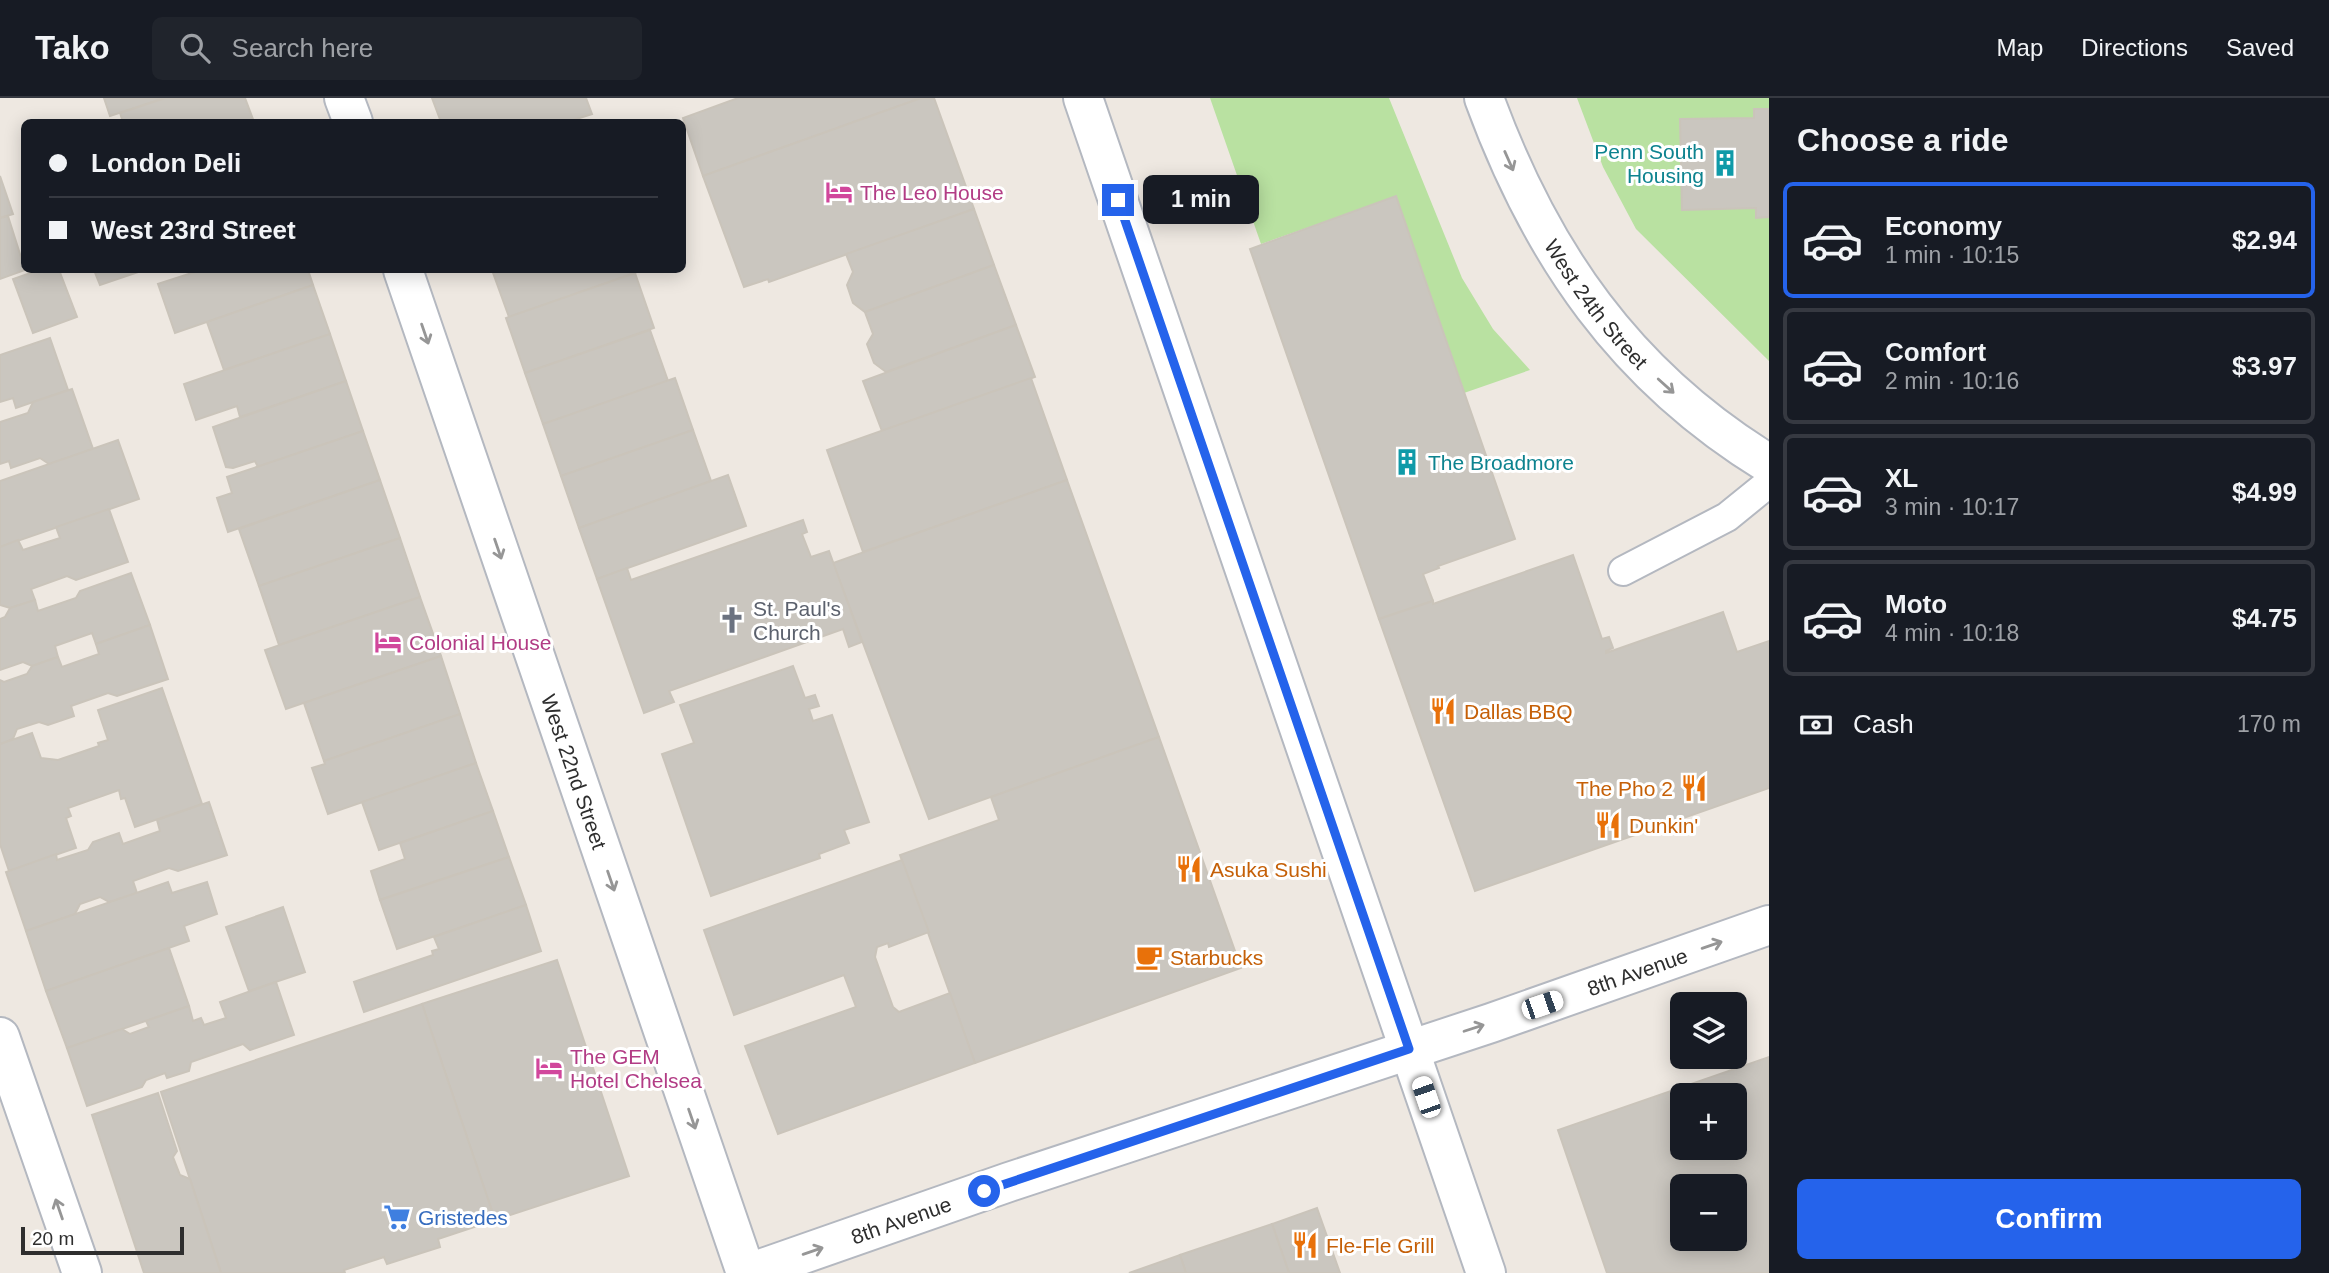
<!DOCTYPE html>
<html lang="en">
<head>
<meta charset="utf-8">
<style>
  :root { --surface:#171b24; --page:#20242c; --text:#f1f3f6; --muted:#9ea1a6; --line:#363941; --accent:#2563eb }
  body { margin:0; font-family:Helvetica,sans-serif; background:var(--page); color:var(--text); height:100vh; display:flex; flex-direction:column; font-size:26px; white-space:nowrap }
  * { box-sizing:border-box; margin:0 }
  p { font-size:23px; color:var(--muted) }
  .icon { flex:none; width:38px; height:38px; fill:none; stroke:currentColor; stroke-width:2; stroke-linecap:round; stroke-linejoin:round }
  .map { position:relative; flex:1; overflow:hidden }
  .drawer { display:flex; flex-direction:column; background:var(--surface); width:560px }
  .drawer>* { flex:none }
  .top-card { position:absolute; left:21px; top:21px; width:665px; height:154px; border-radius:10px; box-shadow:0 4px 18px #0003; display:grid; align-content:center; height:154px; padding:0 28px; background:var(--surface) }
  .buttons { position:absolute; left:1670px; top:894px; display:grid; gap:14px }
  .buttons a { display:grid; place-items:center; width:77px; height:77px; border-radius:10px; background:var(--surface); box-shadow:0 4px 18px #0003; font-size:35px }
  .scale { position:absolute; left:21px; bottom:18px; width:163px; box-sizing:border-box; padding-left:7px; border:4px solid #2e2e2e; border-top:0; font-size:19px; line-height:24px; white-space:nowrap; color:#2e2e2e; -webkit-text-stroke:5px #fff; paint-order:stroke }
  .end { position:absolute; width:32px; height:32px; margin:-16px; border:9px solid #2563eb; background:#fff; box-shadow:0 0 0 4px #fff }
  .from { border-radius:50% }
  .bubble { position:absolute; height:49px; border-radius:10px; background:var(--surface); box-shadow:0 4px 18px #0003; font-size:23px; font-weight:700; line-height:49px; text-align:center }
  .car { position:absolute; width:21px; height:42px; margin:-21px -10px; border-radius:9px; box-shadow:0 0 5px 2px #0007; background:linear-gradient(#fff 24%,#345 0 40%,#fff 0 76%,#345 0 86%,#fff 0) }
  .top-card b { display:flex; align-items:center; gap:24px; height:66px; font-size:26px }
  .top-card b+b { border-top:2px solid var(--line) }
  .top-card i { width:18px; height:18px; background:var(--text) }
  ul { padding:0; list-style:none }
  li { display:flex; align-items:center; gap:21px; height:116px; margin:0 14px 10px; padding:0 14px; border:4px solid var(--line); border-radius:10px }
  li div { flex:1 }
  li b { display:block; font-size:26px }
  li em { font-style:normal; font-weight:700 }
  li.on { border-color:var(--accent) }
  li>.icon { width:63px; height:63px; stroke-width:1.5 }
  h2 { padding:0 28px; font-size:32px; line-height:84px }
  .pay { display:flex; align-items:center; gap:18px; height:77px; padding:0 28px; font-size:26px }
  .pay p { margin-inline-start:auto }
  .action { display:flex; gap:14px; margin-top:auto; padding:14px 28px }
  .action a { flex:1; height:80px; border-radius:10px; background:var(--accent); color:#fff; font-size:28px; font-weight:700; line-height:80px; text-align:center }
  header { display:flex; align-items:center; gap:42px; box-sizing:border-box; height:98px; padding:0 35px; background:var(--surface); border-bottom:2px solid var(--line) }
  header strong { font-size:33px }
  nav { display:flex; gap:38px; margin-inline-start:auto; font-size:24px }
  .search { width:490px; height:63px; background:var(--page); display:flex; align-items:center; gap:18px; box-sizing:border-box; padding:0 24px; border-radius:10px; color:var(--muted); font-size:26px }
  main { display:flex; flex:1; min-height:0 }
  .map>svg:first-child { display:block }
  .green { fill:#b9e1a1 }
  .building { fill:#cac6bf; stroke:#cac4ba; stroke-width:2; fill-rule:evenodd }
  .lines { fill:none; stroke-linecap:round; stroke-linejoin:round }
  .service-casing { stroke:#b4b8c0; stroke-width:32 }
  .minor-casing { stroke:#b4b8c0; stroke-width:42 }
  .secondary-casing { stroke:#b4b8c0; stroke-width:42 }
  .service { stroke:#fff; stroke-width:28 }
  .minor { stroke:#fff; stroke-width:38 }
  .secondary { stroke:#fff; stroke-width:38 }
  .oneway { stroke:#969696 }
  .route { stroke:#2563eb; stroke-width:9 }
  .labels { text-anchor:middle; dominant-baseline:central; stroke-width:6; stroke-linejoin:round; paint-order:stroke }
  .culture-label { font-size:21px; fill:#0d838f; stroke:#fff; text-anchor:end }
  .hotel-label { font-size:21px; fill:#b23c85; stroke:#fff; text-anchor:start }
  .street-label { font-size:21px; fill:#2e2e2e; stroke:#fff }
  .worship-label { font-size:21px; fill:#5b616d; stroke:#fff; text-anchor:start }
  .food-label { font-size:21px; fill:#c56008; stroke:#fff; text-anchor:start }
  .shop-label { font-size:21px; fill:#366cbe; stroke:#fff; text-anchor:start }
</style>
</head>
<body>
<header>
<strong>Tako</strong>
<div class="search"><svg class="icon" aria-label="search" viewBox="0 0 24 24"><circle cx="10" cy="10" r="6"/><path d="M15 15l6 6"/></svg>Search here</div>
<nav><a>Map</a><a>Directions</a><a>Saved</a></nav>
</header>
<main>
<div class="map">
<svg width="1769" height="1175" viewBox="0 0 1769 1175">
  <rect width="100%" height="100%" fill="#eee8e1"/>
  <!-- green -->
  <g class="green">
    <polygon points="1210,0 1389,0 1462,180 1493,231 1530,272 1464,295 1396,99 1261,146"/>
    <polygon points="1577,0 1769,0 1769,11 1755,11 1754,20 1757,120 1769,119 1769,263 1636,131 1603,69"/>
  </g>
  <!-- building -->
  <g class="building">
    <polygon points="104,0 165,0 110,18"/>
    <polygon points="165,0 245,0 254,24 123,24 120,15"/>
    <polygon points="432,0 586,0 592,16 567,24 441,24"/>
    <polygon points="738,0 921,0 703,78 683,20"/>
    <polygon points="921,0 934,0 974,111 769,184 768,181 744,189 703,78"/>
    <polygon points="1754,11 1769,11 1769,119 1756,120 1756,110 1682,112 1680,21 1754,20"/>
    <polygon points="0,78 13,116 0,120"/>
    <polygon points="1396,98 1515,441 1438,468 1439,470 1423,476 1433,503 1379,521 1250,151"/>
    <polygon points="974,111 994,167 865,214 853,205 847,187 853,174 846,156"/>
    <polygon points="8,118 25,172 0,181 0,120"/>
    <polygon points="994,167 1016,227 886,274 874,265 867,246 873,236 865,214"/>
    <polygon points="39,172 59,172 77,219 33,235 13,181"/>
    <polygon points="94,172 144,172 100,187"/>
    <polygon points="201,172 308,172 313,187 175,235 158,186"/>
    <polygon points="492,172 633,172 635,175 509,219"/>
    <polygon points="635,175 654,230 525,275 506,220"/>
    <polygon points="313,187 330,236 224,272 207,224"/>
    <polygon points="1016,227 1035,279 882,333 863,283"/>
    <polygon points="650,232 668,283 543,326 525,275"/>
    <polygon points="330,236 346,283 240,319 237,308 196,322 184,286"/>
    <polygon points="50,240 68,292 16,310 13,300 0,304 0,257"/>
    <polygon points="675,280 693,332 561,378 543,326"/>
    <polygon points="1031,280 1067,382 863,454 827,352"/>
    <polygon points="346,283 363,333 258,369 255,363 233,370 226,369 213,329"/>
    <polygon points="72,291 93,351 49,366 40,360 11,370 9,363 0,366 0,324 28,315 33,304"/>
    <polygon points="693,332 711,383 579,430 561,378"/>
    <polygon points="363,333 380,382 228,434 217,400 232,395 227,379"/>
    <polygon points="118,342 139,401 0,449 0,383"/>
    <polygon points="728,377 746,428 597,481 579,430"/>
    <polygon points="380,382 400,440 259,488 239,431"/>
    <polygon points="1067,382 1159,639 929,721 833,465"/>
    <polygon points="109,411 128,464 76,482 67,478 31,491 35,502 10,510 0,507 0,449 18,442 23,452 60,440 56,429"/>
    <polygon points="803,422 807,434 802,436 811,459 829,453 862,544 849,549 843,531 669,593 674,604 644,615 597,481 627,470 631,482"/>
    <polygon points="400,440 420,499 279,547 259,488"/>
    <polygon points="1573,457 1602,541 1609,539 1613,550 1606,553 1606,555 1723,514 1737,554 1769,543 1769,690 1475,793 1379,521 1433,503 1433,506"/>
    <polygon points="131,475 150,527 96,546 92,535 55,548 58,559 32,568 23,564 0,572 0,521 5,519 10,510 35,502 38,513 76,500 80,493"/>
    <polygon points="420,499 441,558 286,611 265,552"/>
    <polygon points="150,527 168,581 117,598 108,595 71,608 74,618 48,627 39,624 17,631 13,641 0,646 0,582 4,584 27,576 32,568 58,559 62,569 99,556 96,546"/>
    <polygon points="441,558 460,616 324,663 304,605"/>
    <polygon points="793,568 805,600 815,597 819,608 809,611 813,623 832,617 869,724 844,732 849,745 819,756 820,760 711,798 662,656 694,645 680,607"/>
    <polygon points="162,590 202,706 135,729 125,700 121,701 119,692 68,710 71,718 66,720 76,750 9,773 0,746 0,646 32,635 41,660 58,662 99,648 98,645 108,642 98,612"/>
    <polygon points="460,616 476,665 328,716 312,670 325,666 324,663"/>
    <polygon points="1159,639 1241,870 975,965 900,757 999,722 991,699"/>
    <polygon points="476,665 493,713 379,752 362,704"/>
    <polygon points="209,704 227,757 178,773 169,770 133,783 137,795 109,804 100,799 80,806 75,816 26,833 6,774 56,756 57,762 88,752 93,744 119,735 123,746 160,733 157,722"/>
    <polygon points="493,713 509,759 380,802 371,773 405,761 400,745"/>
    <polygon points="509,759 526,807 397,851 380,802"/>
    <polygon points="902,762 929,834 889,849 888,845 877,849 875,859 893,909 899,914 950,895 975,965 778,1036 745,948 856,909 844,877 734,917 704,832"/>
    <polygon points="168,784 172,795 207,784 217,816 184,828 189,843 46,893 26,833"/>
    <polygon points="526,807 541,853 364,914 354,884 433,857 432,853 439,851 434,839"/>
    <polygon points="283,809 305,874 249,893 226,829"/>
    <polygon points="169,850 189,908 67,950 46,893"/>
    <polygon points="557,862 629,1078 495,1122 422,906"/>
    <polygon points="276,884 294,937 250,952 243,946 191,964 189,973 167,980 165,975 146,982 142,989 87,1008 67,950 122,931 130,936 149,929 146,923 189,908 193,923 201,920 204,927 226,920 220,904"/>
    <polygon points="422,906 495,1122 438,1141 440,1149 387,1166 384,1159 344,1172 345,1175 221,1175 161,994"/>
    <path d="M1769,959V1175H1607L1558,1032ZM1682,998H1734V1050H1682ZM1682,1088H1734V1141H1682Z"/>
    <polygon points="158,995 177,1053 173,1059 180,1077 190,1081 221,1175 144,1175 92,1017"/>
    <polygon points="1317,1110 1340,1175 1289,1175 1272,1126"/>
    <polygon points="1272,1126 1289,1175 1186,1175 1180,1157"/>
    <polygon points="1180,1157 1186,1175 1129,1175"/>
  </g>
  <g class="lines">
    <defs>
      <polyline id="service" points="1623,473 1727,419 1769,385"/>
      <g id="minor">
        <polyline points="344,0 353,24"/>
        <path id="s1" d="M1484,0C1541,156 1625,278 1769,366"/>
        <path id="s2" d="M403,172L746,1175"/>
        <polyline points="0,939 82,1175"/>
      </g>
      <g id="secondary">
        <polyline points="1083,0 1486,1175"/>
        <path id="s3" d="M749,1175L1009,1084L1491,925L1769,827"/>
      </g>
    </defs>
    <!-- service casing -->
    <use href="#service" class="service-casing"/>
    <!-- minor casing -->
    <use href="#minor" class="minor-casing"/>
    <!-- secondary casing -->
    <use href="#secondary" class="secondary-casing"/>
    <!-- service -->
    <use href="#service" class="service"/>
    <!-- minor -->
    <use href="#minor" class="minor"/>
    <!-- secondary -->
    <use href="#secondary" class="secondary"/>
  </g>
  <!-- one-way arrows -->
  <defs><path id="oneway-shaft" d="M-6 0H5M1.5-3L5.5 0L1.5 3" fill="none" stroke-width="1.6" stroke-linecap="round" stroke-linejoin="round" transform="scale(1.75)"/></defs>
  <g class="oneway">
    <use href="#oneway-shaft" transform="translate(1509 63) rotate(66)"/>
    <use href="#oneway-shaft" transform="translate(425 236) rotate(71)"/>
    <use href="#oneway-shaft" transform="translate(1666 288) rotate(42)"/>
    <use href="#oneway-shaft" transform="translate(498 451) rotate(71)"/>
    <use href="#oneway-shaft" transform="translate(611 783) rotate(71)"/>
    <use href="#oneway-shaft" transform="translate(1712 847) rotate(-19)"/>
    <use href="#oneway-shaft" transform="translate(1474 930) rotate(-18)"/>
    <use href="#oneway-shaft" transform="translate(692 1021) rotate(71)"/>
    <use href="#oneway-shaft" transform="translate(59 1111) rotate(-109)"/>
    <use href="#oneway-shaft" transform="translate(813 1153) rotate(-19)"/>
  </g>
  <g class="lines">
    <!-- route -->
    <polyline class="route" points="984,1093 1409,951 1118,102"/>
  </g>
  <!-- icons -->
  <defs>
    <symbol id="building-bare" viewBox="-9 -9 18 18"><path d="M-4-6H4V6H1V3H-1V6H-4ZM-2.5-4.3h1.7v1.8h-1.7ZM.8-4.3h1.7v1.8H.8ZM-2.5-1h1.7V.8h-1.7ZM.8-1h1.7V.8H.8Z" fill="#0f9aa8" stroke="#fff" stroke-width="2.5" paint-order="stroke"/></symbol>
    <symbol id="hotel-bare" viewBox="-9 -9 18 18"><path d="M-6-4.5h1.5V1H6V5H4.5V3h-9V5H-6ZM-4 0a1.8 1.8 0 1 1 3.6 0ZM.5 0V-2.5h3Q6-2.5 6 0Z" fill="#d1479c" stroke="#fff" stroke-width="2.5" paint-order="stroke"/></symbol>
    <symbol id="church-bare" viewBox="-9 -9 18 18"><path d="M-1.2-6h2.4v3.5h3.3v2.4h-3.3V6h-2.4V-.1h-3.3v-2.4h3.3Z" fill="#6b7280" stroke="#fff" stroke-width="2.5" paint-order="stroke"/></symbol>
    <symbol id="restaurant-bare" viewBox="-9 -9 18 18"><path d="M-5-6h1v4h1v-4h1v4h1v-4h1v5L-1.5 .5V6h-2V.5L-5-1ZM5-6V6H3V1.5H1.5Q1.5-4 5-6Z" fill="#e8710a" stroke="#fff" stroke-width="2.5" paint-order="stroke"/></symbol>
    <symbol id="cafe-bare" viewBox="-9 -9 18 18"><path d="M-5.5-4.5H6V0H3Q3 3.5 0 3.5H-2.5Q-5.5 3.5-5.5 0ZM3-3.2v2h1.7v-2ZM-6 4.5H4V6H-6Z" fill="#e8710a" stroke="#fff" stroke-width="2.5" paint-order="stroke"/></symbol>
    <symbol id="supermarket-bare" viewBox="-9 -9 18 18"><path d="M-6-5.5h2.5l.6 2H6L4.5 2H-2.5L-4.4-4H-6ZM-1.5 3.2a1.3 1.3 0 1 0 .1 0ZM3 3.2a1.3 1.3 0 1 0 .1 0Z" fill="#3f7fe0" stroke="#fff" stroke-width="2.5" paint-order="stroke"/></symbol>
  </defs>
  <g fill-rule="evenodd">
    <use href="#building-bare" x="1706" y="46" width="38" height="38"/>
    <use href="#hotel-bare" x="820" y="75" width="38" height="38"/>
    <use href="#building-bare" x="1388" y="345" width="38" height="38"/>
    <use href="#church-bare" x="713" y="503" width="38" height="38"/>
    <use href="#hotel-bare" x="369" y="525" width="38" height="38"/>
    <use href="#restaurant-bare" x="1424" y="594" width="38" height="38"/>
    <use href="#restaurant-bare" x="1675" y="671" width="38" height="38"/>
    <use href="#restaurant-bare" x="1589" y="708" width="38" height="38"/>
    <use href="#restaurant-bare" x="1170" y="752" width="38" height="38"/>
    <use href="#cafe-bare" x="1130" y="840" width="38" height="38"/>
    <use href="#hotel-bare" x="530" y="951" width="38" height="38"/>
    <use href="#supermarket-bare" x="378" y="1100" width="38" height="38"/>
    <use href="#restaurant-bare" x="1286" y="1128" width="38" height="38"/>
  </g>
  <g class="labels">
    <!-- culture labels -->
    <g class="culture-label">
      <text x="1704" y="53">Penn South<tspan x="1704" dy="24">Housing</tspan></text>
      <text x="1428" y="364" text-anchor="start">The Broadmore</text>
    </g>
    <!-- hotel labels -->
    <g class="hotel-label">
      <text x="860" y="94">The Leo House</text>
      <text x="409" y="544">Colonial House</text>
      <text x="570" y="958">The GEM<tspan x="570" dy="24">Hotel Chelsea</tspan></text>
    </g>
    <!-- street labels -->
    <g class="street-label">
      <text stroke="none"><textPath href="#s1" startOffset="236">West 24th Street</textPath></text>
      <text stroke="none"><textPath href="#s2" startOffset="530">West 22nd Street</textPath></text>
      <text stroke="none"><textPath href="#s3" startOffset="938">8th Avenue</textPath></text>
      <text stroke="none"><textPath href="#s3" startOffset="161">8th Avenue</textPath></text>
    </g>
    <!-- worship labels -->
    <g class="worship-label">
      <text x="753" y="510">St. Paul's<tspan x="753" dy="24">Church</tspan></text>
    </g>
    <!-- food labels -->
    <g class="food-label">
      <text x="1464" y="613">Dallas BBQ</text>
      <text x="1673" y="690" text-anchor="end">The Pho 2</text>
      <text x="1629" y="727">Dunkin'</text>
      <text x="1210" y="771">Asuka Sushi</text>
      <text x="1170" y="859">Starbucks</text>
      <text x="1326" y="1147">Fle-Fle Grill</text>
    </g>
    <!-- shop labels -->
    <g class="shop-label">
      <text x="418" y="1119">Gristedes</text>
    </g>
  </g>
</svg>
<div class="buttons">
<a><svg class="icon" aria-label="layers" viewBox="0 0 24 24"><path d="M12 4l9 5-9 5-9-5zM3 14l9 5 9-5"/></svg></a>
<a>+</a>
<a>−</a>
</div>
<div class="scale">20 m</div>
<i class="end from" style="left:984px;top:1093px"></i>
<i class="end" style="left:1118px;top:102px"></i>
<div class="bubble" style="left:1143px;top:77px;width:116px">1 min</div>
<i class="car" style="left:1542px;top:907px;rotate:71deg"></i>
<i class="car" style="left:1426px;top:999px;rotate:341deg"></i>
<div class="top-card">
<b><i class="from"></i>London Deli</b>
<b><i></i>West 23rd Street</b>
</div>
</div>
<section class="drawer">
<h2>Choose a ride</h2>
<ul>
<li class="on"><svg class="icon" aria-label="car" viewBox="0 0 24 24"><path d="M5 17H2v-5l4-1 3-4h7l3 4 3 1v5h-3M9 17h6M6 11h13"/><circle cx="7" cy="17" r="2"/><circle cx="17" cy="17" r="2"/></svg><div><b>Economy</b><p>1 min · 10:15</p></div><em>$2.94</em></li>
<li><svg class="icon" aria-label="car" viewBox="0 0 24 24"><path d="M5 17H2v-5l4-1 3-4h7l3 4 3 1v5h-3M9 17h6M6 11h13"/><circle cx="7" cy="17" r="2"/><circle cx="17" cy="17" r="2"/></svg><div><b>Comfort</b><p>2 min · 10:16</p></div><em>$3.97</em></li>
<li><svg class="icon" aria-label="car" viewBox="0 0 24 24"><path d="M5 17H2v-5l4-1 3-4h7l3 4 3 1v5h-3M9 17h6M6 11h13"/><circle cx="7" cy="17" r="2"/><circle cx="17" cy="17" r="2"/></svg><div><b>XL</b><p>3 min · 10:17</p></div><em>$4.99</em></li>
<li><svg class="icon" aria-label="car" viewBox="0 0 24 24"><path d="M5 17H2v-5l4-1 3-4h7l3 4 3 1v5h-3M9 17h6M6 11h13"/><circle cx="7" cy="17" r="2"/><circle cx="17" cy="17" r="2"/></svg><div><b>Moto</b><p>4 min · 10:18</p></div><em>$4.75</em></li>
</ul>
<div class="pay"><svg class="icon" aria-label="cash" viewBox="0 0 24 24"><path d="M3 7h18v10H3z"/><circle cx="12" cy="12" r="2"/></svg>Cash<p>170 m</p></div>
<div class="action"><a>Confirm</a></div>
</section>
</main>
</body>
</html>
